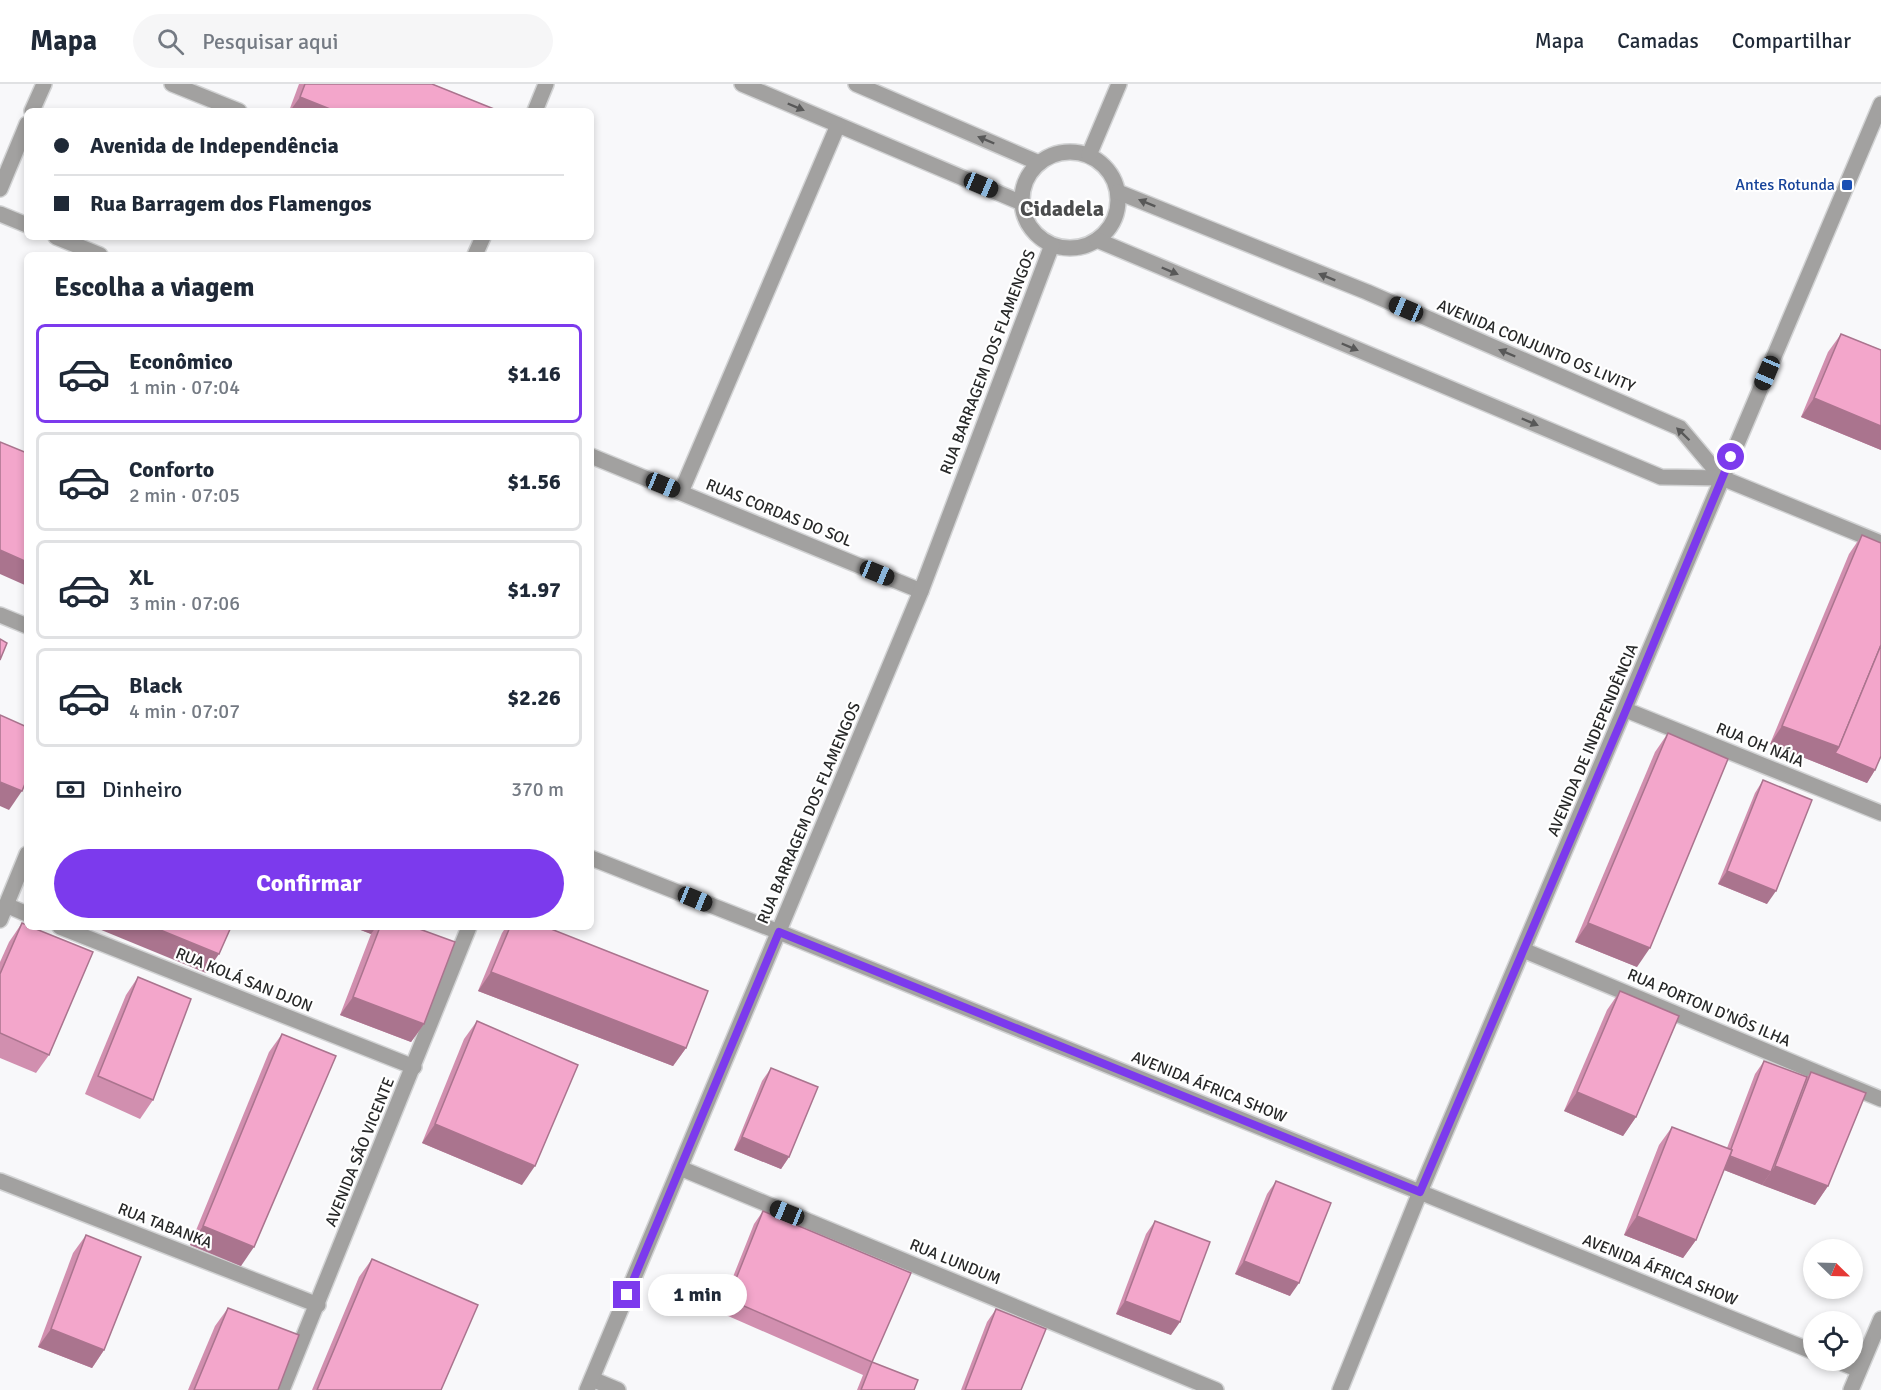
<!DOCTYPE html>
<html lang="pt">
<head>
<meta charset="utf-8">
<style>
  :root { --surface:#fff; --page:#f6f6f7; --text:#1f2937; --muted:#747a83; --line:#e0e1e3; --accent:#7c3aed }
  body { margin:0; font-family:Signika,sans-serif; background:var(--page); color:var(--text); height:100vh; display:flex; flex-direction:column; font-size:22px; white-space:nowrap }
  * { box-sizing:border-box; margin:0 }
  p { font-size:20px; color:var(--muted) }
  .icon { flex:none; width:33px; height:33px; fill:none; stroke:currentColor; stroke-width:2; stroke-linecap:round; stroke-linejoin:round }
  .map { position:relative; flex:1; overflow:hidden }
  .side { position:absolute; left:24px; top:168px; width:570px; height:678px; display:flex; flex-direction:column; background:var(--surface); border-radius:9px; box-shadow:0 3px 9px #0003 }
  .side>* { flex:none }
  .banner { position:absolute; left:24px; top:24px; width:570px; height:132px; border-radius:9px; box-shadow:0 3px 9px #0003; display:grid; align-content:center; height:132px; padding:0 30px; background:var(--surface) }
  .needle { width:39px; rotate:113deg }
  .tools { position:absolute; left:1803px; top:1155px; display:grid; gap:12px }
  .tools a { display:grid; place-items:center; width:60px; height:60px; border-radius:50%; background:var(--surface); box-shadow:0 3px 9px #0003; font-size:30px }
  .end { position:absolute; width:27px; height:27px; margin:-14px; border:8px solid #7c3aed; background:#fff; box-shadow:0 0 0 3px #fff }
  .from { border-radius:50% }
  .bubble { position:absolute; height:42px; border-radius:21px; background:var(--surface); box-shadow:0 3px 9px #0003; font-size:20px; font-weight:800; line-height:42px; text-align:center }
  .car { position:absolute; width:18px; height:36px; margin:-18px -9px; border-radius:8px; box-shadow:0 0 4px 2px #0007; background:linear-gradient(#222 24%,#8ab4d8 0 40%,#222 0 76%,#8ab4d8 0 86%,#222 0) }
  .banner b { display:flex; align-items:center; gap:21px; height:57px; font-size:22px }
  .banner b+b { border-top:2px solid var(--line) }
  .banner i { width:15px; height:15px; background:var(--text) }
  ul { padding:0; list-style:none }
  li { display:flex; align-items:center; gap:18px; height:99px; margin:0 12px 9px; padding:0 18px; border:3px solid var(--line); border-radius:9px }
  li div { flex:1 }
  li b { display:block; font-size:22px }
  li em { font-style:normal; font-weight:800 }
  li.selected { border-color:var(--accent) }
  li>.icon { width:54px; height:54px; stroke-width:1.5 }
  h2 { padding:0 30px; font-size:27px; line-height:72px }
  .pay { display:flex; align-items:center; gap:15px; height:66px; padding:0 30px; font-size:22px }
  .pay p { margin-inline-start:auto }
  .primary-button { display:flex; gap:12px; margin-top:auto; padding:12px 30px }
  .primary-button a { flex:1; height:69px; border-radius:36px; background:var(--accent); color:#fff; font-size:24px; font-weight:800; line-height:69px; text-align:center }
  header { display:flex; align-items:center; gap:36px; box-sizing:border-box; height:84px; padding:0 30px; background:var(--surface); border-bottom:2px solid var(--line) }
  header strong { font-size:28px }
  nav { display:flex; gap:33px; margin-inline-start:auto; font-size:21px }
  .search { width:420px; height:54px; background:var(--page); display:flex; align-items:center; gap:15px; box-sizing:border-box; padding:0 21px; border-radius:33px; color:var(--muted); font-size:22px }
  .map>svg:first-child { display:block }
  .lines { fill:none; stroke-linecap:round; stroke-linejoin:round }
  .minor-casing { stroke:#d2d3d4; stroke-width:18 }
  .minor { stroke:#a2a1a0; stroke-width:15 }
  .wall { fill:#d18faf }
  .shaded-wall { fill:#aa748e }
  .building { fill:#f3a6cb; stroke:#aa748e; stroke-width:1.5 }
  .oneway { fill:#585858 }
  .route { stroke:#7c3aed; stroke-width:8 }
  .transit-dot { fill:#1a4fb4; stroke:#fff; stroke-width:2 }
  .labels { text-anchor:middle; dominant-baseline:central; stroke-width:4.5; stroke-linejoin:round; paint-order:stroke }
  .transit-label { font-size:16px; fill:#164399; stroke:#fff; text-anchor:end }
  .street-label { font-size:16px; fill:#272828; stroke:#fff }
  .district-label { font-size:22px; font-weight:bold; fill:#4b4c4d; stroke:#fff }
</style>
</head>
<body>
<header>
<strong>Mapa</strong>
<div class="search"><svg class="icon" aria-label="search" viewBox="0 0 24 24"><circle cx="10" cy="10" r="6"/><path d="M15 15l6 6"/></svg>Pesquisar aqui</div>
<nav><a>Mapa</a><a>Camadas</a><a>Compartilhar</a></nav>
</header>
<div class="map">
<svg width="1881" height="1306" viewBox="0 0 1881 1306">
  <rect width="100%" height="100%" fill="#f8f8fa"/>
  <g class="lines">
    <defs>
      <g id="minor">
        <polyline points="172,0 239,27"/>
        <polyline points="742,0 1022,119"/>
        <polyline points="856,0 1039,79"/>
        <polyline points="32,27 44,0"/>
        <polyline points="535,27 546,0"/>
        <circle cx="1070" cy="116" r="48"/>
        <polyline points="1089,71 1119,0"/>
        <polyline points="0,105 27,40"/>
        <polyline points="1118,108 1367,208 1680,344 1722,394"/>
        <polyline points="0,130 27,141"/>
        <polyline points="56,153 100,171"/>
        <polyline points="1097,156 1661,393 1722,394 1881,459"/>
        <polyline points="475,171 483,153"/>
        <polyline points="591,372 921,507"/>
        <polyline points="681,408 838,41"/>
        <polyline points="0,531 27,542"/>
        <polyline points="1626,626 1881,729"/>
        <polyline points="591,774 779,848 1814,1268"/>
        <polyline points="6,821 27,830"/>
        <polyline points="0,836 27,770"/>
        <polyline points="60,843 414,983"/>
        <polyline points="1523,866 1881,1015"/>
        <polyline points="680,1084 1216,1306"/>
        <polyline points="0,1097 318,1221"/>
        <polyline points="1835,1276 1859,1286"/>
        <polyline points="592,1295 618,1306"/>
        <polyline points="282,1306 469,843"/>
        <polyline points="587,1306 921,507 1052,161"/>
        <polyline points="1340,1306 1420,1108 1881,20"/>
        <polyline points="1851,1306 1881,1235"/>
      </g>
    </defs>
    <!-- minor casing -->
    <use href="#minor" class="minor-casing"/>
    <!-- minor -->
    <use href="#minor" class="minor"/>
  </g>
  <!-- wall -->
  <g class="wall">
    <polygon points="299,0 432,0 499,27 289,27"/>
    <polygon points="1841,250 1881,266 1881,366 1801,333 1828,268"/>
    <polygon points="1862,451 1875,686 1867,699 1770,660 1849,470"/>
    <polygon points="1668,649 1637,883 1575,858 1655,668"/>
    <polygon points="1763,696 1767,820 1718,800 1755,709"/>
    <polygon points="22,839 49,971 36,989 0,974 0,878 9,858"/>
    <polygon points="353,843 380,843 424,940 411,958 340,931 371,850"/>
    <polygon points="506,843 546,843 686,964 673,982 478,907 502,849"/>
    <polygon points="138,893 153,1016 140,1035 85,1010 126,911"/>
    <polygon points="1620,907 1636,1033 1623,1052 1564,1027 1607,926"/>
    <polygon points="477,937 522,1101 422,1059 464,955"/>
    <polygon points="282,950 241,1182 190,1161 269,968"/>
    <polygon points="1764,977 1807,993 1811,988 1828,1102 1815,1121 1724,1086 1696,1156 1683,1174 1624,1151 1659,1061 1672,1043 1727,1064 1755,990"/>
    <polygon points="771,984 789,1073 781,1085 734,1066 762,997"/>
    <polygon points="1276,1097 1290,1212 1235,1190 1267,1110"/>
    <polygon points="763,1127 872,1278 914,1306 857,1306 863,1291 719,1228 754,1140"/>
    <polygon points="1155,1137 1171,1251 1116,1230 1146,1150"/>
    <polygon points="86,1151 104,1266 92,1284 38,1263 73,1169"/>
    <polygon points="372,1175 441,1306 312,1306 359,1193"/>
    <polygon points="228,1224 278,1306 188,1306 215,1242"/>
    <polygon points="996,1225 1021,1306 961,1306 987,1238"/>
  </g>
  <!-- shaded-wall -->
  <g class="shaded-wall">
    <polygon points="300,13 335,27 290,27"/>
    <polygon points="1814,314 1881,342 1881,366 1801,333"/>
    <polygon points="0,466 27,478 27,502 0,490"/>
    <polygon points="1782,642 1839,663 1875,686 1867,699 1770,660"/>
    <polygon points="0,698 22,707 9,726 0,722"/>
    <polygon points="1727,787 1776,807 1767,820 1718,800"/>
    <polygon points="1588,839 1650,864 1637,883 1575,858"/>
    <polygon points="94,843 153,843 219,870 206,889"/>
    <polygon points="353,843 376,843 371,850"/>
    <polygon points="491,888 686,964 673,982 478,907"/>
    <polygon points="353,913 424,940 411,958 340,931"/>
    <polygon points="1577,1008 1636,1033 1623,1052 1564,1027"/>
    <polygon points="435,1040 535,1082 522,1101 422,1059"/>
    <polygon points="742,1053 789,1073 781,1085 734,1066"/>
    <polygon points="1728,1072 1771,1088 1762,1101 1719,1084"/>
    <polygon points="1775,1082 1828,1102 1815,1121 1762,1101"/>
    <polygon points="1637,1132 1696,1156 1683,1174 1624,1151"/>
    <polygon points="203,1142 254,1163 241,1182 190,1161"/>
    <polygon points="1244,1177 1299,1199 1290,1212 1235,1190"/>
    <polygon points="1125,1217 1180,1238 1171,1251 1116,1230"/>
    <polygon points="51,1245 104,1266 92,1284 38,1263"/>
  </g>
  <!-- building -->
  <g class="building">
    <polygon points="305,0 432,0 499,27 335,27 300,13"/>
    <polygon points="1841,250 1881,266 1881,342 1814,314"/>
    <polygon points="0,358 27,369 27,478 0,466"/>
    <polygon points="1862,451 1881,459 1881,561 1839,663 1782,642"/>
    <polygon points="0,555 7,559 0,576"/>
    <polygon points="1881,561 1881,672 1875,686 1835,669 1839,663"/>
    <polygon points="0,631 27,643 27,695 22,707 0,698"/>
    <polygon points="1668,649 1728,675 1650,864 1588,839"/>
    <polygon points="1763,696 1812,716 1776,807 1727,787"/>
    <polygon points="22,839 27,841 27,843 31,843 93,868 49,971 0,949 0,890"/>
    <polygon points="153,843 231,843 219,870"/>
    <polygon points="380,843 414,843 455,858 424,940 353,913"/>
    <polygon points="510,843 546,843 708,907 686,964 491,888"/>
    <polygon points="138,893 191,915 153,1016 98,992"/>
    <polygon points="1620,907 1679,932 1636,1033 1577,1008"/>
    <polygon points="477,937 578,981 535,1082 435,1040"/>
    <polygon points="282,950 336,972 254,1163 203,1142"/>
    <polygon points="1764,977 1807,993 1771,1088 1730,1072 1732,1066 1731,1065"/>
    <polygon points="771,984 818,1003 789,1073 742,1053"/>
    <polygon points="1811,988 1866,1009 1828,1102 1775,1082"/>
    <polygon points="1672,1043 1732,1066 1696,1156 1637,1132"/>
    <polygon points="1276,1097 1331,1119 1299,1199 1244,1177"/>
    <polygon points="763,1127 911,1189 872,1278 728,1215"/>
    <polygon points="1155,1137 1210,1158 1180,1238 1125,1217"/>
    <polygon points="86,1151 141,1173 104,1266 51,1245"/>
    <polygon points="372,1175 478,1221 441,1306 317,1306"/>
    <polygon points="228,1224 299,1251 278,1306 194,1306"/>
    <polygon points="996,1225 1046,1245 1021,1306 965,1306"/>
    <polygon points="872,1278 918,1296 914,1306 861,1306"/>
  </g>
  <!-- one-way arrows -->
  <defs><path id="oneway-solid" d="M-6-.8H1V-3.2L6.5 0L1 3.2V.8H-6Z" transform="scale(1.5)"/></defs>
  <g class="oneway">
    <use href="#oneway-solid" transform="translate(796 23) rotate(23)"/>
    <use href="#oneway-solid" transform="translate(986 56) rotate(-157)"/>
    <use href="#oneway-solid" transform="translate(1147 119) rotate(-158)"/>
    <use href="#oneway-solid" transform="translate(1170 187) rotate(23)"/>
    <use href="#oneway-solid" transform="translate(1327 193) rotate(-158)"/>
    <use href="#oneway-solid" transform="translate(1350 263) rotate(23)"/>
    <use href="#oneway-solid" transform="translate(1507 269) rotate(-157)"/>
    <use href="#oneway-solid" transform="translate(1530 338) rotate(23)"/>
    <use href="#oneway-solid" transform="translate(1683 350) rotate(-136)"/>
  </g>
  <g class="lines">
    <!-- route -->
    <polyline class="route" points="627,1211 779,848 1420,1108 1626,626 1731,373"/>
  </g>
  <!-- markers -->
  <rect class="transit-dot" x="1841" y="95" width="12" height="12" rx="3"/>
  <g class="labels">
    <!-- transit labels -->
    <g class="transit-label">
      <text x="1835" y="101">Antes Rotunda</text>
    </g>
    <!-- street labels -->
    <g class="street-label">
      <text transform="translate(1536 262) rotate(23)">AVENIDA CONJUNTO OS LIVITY</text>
      <text transform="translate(988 278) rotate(-69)">RUA BARRAGEM DOS FLAMENGOS</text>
      <text transform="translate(779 429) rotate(22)">RUAS CORDAS DO SOL</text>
      <text transform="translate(1593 656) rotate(-67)">AVENIDA DE INDEPENDÊNCIA</text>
      <text transform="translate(1760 661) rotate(22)">RUA OH NÁIA</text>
      <text transform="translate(809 729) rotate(-67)">RUA BARRAGEM DOS FLAMENGOS</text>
      <text transform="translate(244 896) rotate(22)">RUA KOLÁ SAN DJON</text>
      <text transform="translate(1709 924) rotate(23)">RUA PORTON D'NÔS ILHA</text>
      <text transform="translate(1209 1003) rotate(22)">AVENIDA ÁFRICA SHOW</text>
      <text transform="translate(360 1068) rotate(-68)">AVENIDA SÃO VICENTE</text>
      <text transform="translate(165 1142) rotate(21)">RUA TABANKA</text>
      <text transform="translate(955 1178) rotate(22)">RUA LUNDUM</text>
      <text transform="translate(1660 1186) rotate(22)">AVENIDA ÁFRICA SHOW</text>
    </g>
    <!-- district labels -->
    <g class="district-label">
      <text x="1062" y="124">Cidadela</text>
    </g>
  </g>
</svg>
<div class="tools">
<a><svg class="needle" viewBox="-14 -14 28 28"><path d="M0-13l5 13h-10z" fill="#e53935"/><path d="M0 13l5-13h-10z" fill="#747a83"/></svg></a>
<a><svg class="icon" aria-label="locate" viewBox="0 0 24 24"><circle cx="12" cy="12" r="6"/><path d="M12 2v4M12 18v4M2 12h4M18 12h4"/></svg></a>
</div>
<i class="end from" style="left:1731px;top:373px"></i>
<i class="end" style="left:627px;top:1211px"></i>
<div class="bubble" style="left:648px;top:1190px;width:99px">1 min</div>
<i class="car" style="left:981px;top:101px;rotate:113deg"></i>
<i class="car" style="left:1406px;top:225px;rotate:293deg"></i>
<i class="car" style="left:1767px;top:289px;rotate:203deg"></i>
<i class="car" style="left:663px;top:401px;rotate:112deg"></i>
<i class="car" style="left:877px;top:489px;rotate:112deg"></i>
<i class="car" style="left:695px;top:815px;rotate:112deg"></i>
<i class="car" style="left:787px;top:1129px;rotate:292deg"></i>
<div class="banner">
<b><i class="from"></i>Avenida de Independência</b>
<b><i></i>Rua Barragem dos Flamengos</b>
</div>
<section class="side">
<h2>Escolha a viagem</h2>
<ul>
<li class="selected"><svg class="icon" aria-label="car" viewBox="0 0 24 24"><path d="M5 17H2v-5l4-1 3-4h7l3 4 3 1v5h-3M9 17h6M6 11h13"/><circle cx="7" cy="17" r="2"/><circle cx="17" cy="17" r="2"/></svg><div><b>Econômico</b><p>1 min · 07:04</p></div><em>$1.16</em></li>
<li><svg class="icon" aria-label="car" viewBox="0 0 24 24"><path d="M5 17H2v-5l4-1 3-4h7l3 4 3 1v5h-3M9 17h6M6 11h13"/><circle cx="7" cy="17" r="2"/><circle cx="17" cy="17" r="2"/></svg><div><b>Conforto</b><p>2 min · 07:05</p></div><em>$1.56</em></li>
<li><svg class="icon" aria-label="car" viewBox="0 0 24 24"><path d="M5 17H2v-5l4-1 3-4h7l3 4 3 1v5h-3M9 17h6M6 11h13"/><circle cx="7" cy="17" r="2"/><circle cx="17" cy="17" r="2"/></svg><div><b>XL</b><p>3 min · 07:06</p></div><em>$1.97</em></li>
<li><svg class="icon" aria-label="car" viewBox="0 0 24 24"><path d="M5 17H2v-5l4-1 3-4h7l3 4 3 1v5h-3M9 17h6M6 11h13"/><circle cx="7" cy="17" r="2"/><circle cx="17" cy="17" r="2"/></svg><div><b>Black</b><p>4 min · 07:07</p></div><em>$2.26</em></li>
</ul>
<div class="pay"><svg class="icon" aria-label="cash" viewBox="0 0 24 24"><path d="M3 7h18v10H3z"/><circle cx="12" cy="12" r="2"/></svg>Dinheiro<p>370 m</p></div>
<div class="primary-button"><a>Confirmar</a></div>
</section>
</div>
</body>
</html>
